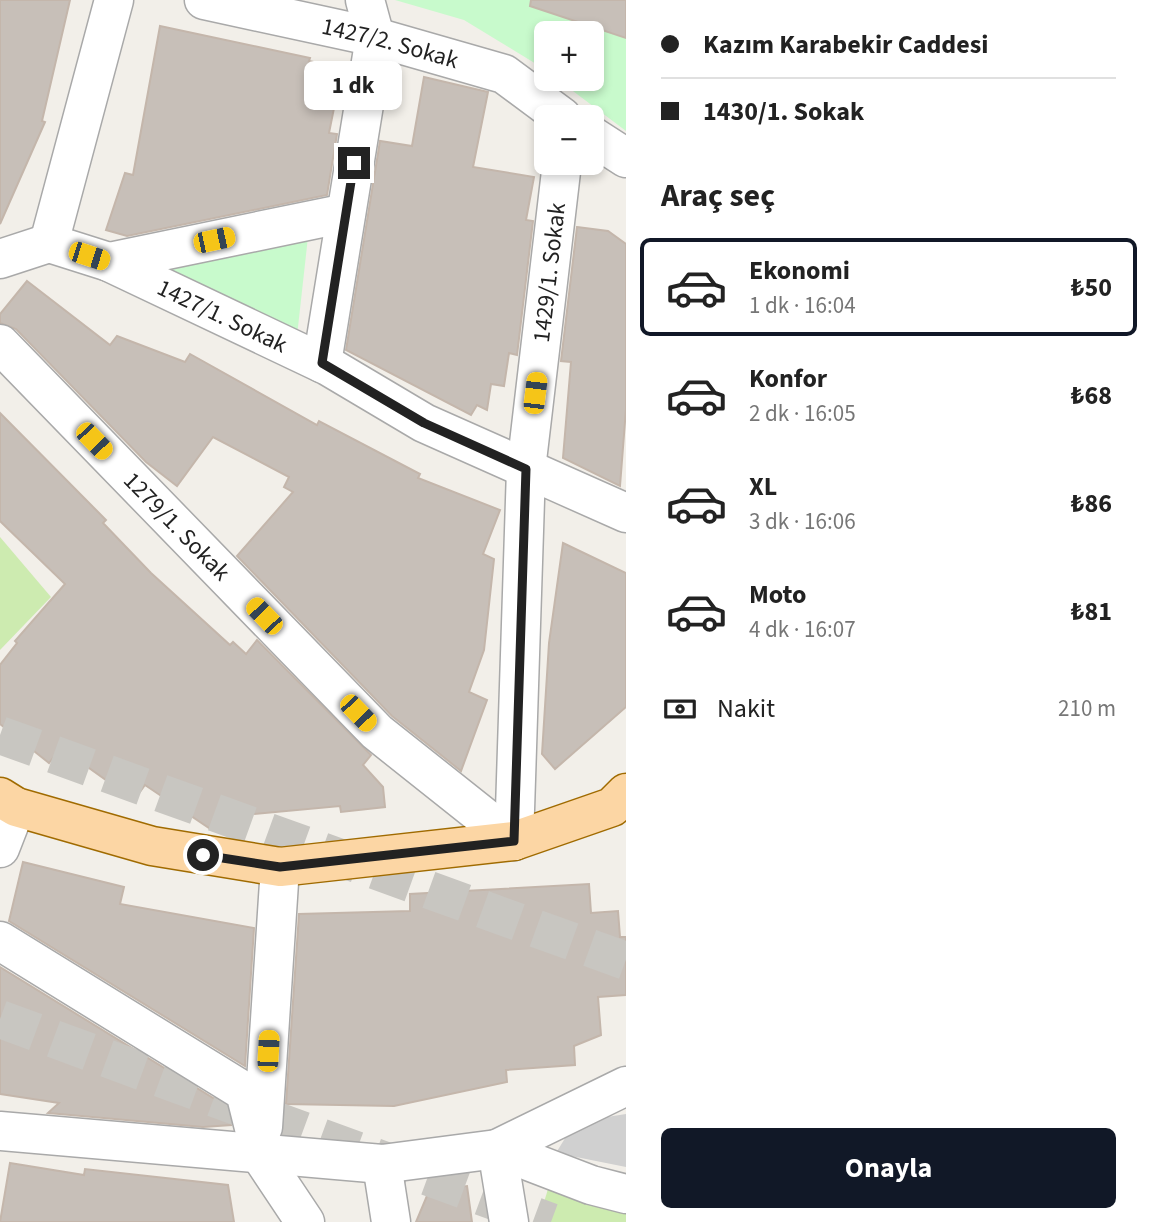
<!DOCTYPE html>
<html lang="tr">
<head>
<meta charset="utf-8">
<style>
  :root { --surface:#fff; --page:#f2f2f2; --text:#222; --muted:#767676; --line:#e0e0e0; --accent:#111827 }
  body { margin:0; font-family:"Source Sans 3",sans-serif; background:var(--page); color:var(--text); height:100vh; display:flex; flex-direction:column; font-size:26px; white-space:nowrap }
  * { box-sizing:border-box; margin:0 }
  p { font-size:23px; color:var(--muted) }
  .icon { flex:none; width:38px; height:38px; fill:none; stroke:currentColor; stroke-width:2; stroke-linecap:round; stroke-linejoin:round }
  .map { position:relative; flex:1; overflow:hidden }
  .panel { display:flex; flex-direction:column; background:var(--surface); width:525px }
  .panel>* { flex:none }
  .top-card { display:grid; align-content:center; height:154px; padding:0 35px; background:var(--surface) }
  .buttons { position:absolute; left:534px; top:21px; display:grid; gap:14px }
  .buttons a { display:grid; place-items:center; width:70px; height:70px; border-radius:10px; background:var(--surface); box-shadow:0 4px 10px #0003; font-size:35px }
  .end { position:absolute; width:32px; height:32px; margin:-16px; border:9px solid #222; background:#fff; box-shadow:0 0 0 4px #fff }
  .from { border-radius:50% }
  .bubble { position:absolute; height:49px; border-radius:10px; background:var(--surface); box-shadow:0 4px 10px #0003; font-size:23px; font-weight:700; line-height:49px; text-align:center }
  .car { position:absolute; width:21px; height:42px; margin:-21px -10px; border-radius:9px; box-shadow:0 0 5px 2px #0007; background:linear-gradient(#f5c518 24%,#345 0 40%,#f5c518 0 76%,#345 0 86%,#f5c518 0) }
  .top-card b { display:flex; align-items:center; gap:24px; height:66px; font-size:26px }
  .top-card b+b { border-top:2px solid var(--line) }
  .top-card i { width:18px; height:18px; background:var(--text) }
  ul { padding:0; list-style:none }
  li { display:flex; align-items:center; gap:21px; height:98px; margin:0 14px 10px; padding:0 21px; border:4px solid transparent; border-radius:10px }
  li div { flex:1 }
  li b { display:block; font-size:26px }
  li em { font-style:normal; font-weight:700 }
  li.on { border-color:var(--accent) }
  li>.icon { width:63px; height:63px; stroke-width:1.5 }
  h2 { padding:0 35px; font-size:32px; line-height:84px }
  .pay { display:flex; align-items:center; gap:18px; height:77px; padding:0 35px; font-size:26px }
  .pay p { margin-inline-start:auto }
  .primary-button { display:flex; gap:14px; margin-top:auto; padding:14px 35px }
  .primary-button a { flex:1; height:80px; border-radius:10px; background:var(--accent); color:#fff; font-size:28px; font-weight:700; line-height:80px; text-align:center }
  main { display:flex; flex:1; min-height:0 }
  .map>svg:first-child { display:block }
  .religious { fill:#d0d0d0 }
  .grass { fill:#cdebb0 }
  .park { fill:#c8facc }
  .building { fill:#c7bfb8; stroke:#c4b6ab; stroke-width:2 }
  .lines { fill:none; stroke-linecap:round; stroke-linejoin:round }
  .highway-tunnel { stroke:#c8c6c1; stroke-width:38; stroke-dasharray:38 19; stroke-linecap:butt }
  .minor-casing { stroke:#a9a9a9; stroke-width:41 }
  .major-casing { stroke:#a06b00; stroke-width:41 }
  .minor { stroke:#fff; stroke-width:38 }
  .major { stroke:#fcd6a4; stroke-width:38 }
  .route { stroke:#222; stroke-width:9 }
  .labels { text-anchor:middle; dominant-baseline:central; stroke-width:5; stroke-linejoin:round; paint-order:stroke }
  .street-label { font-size:24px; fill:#222; stroke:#fff }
</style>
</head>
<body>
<main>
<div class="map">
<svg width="626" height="1222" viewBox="0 0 626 1222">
  <rect width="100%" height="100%" fill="#f2efe9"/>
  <!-- religious -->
  <polygon class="religious" points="626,1114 626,1167 556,1153 575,1122"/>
  <!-- grass -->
  <g class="grass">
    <polygon points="0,537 51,597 0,650"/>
    <polygon points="548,1189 626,1212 626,1222 538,1222"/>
  </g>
  <!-- park -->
  <g class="park">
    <polygon points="395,0 626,0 626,131 557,79 592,79 592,33 546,33 546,70 464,20"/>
    <polygon points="308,237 297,336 162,277 161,264"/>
  </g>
  <!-- building -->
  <g class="building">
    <polygon points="0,0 70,0 42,121 45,122 0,224"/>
    <polygon points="531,0 626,0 626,38 530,6"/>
    <polygon points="160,26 310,58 309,61 342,68 329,133 337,134 327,195 127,236 106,230 125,173 133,175"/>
    <polygon points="424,77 488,92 473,167 534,177 526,220 533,221 517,355 509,353 504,386 491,384 487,410 477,405 471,415 346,350 380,141 412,146"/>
    <polygon points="577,227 608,231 626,244 626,409 620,486 563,458 571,362 561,361"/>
    <polygon points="27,281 110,345 117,336 185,362 190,354 317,425 319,421 420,474 418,478 500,510 483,554 494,559 484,650 469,692 487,700 461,771 392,716 237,556 293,492 284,487 289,477 213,437 177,486 146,462 16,329 0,323 0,314"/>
    <polygon points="0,413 106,520 103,523 151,573 230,645 233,642 246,654 257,640 371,755 363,765 383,787 385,807 341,812 340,806 220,817 212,830 145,785 134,800 61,748 49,763 0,724 0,665 17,643 15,641 65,584 0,521"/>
    <polygon points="563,543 626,573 626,707 555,769 542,754 549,643"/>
    <polygon points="23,862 124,887 120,904 254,928 245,1066 9,921"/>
    <polygon points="589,884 591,913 618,911 620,937 626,937 626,995 598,997 601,1035 574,1046 575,1065 506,1070 507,1082 394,1106 286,1104 299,914 410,911 410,894"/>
    <polygon points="0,967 226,1106 231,1125 203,1127 48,1113 59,1103 0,1094"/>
    <polygon points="10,1163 84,1175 85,1169 228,1185 234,1222 0,1222"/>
    <polygon points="467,1186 472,1222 416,1222 429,1191"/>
  </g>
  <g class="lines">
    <!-- highway-tunnel -->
    <g class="highway-tunnel">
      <polyline points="0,735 626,961"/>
      <polyline points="0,1019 551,1222"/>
    </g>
    <defs>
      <g id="minor">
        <path id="s1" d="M204,0L375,37L504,74L562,117"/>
        <polyline points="592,136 626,158"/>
        <polyline points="49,243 114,0"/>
        <path id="s2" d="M0,259L49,243L109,262L328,366L424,423L626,513"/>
        <polyline points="109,262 346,213"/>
        <path id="s3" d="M0,344L377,732L514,841"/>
        <polyline points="322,363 375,37 365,0"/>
        <path id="s4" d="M514,841L526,469L562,163"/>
        <polyline points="0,848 16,807"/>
        <polyline points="0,941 245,1092 261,1156 305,1222"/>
        <polyline points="263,1127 280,867"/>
        <polyline points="0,1131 382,1164 497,1149 591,1185 626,1194"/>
        <polyline points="382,1164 391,1222"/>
        <polyline points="509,1222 497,1149 626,1086"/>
      </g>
      <polyline id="major" points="0,797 16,807 152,846 280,867 514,841 612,807 626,793"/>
    </defs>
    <!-- minor casing -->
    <use href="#minor" class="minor-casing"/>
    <!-- major casing -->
    <use href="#major" class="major-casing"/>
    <!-- minor -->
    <use href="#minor" class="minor"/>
    <!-- major -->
    <use href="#major" class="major"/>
  </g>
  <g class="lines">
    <!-- route -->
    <polyline class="route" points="203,855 280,867 514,841 526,469 424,423 322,363 354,163"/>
  </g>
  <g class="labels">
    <!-- street labels -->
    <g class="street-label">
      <text stroke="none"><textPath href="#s1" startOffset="191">1427/2. Sokak</textPath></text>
      <text stroke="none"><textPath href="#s4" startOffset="570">1429/1. Sokak</textPath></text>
      <text stroke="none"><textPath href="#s2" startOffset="240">1427/1. Sokak</textPath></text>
      <text stroke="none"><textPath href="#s3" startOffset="254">1279/1. Sokak</textPath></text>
    </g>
  </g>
</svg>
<div class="buttons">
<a>+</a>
<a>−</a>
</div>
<i class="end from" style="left:203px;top:855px"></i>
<i class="end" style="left:354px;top:163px"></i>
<div class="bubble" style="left:304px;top:61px;width:98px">1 dk</div>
<i class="car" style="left:214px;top:240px;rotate:78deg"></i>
<i class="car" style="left:89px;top:256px;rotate:108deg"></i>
<i class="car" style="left:535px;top:393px;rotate:7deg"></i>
<i class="car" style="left:94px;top:441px;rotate:136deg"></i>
<i class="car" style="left:264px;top:616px;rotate:316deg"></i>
<i class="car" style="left:358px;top:713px;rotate:136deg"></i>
<i class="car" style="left:268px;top:1051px;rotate:3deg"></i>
</div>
<section class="panel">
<div class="top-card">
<b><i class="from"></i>Kazım Karabekir Caddesi</b>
<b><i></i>1430/1. Sokak</b>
</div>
<h2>Araç seç</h2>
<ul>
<li class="on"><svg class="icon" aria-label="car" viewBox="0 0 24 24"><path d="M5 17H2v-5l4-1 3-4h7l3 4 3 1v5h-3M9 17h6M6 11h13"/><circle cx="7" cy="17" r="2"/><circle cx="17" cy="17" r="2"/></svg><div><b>Ekonomi</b><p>1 dk · 16:04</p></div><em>₺50</em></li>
<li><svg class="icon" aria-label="car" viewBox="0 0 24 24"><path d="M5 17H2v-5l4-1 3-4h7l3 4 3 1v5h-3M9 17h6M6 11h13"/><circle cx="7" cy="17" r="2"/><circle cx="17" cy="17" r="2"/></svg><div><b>Konfor</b><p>2 dk · 16:05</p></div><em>₺68</em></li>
<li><svg class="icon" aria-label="car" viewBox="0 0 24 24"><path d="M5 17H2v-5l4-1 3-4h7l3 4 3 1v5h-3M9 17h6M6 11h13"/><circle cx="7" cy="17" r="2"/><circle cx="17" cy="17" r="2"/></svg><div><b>XL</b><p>3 dk · 16:06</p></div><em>₺86</em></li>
<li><svg class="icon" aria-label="car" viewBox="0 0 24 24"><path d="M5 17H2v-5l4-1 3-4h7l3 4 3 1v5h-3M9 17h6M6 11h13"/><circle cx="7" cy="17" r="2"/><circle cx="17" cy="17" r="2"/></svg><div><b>Moto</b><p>4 dk · 16:07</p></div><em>₺81</em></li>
</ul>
<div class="pay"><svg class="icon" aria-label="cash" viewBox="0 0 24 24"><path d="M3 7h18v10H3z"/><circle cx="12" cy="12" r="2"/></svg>Nakit<p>210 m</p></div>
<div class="primary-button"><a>Onayla</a></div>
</section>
</main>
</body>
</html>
